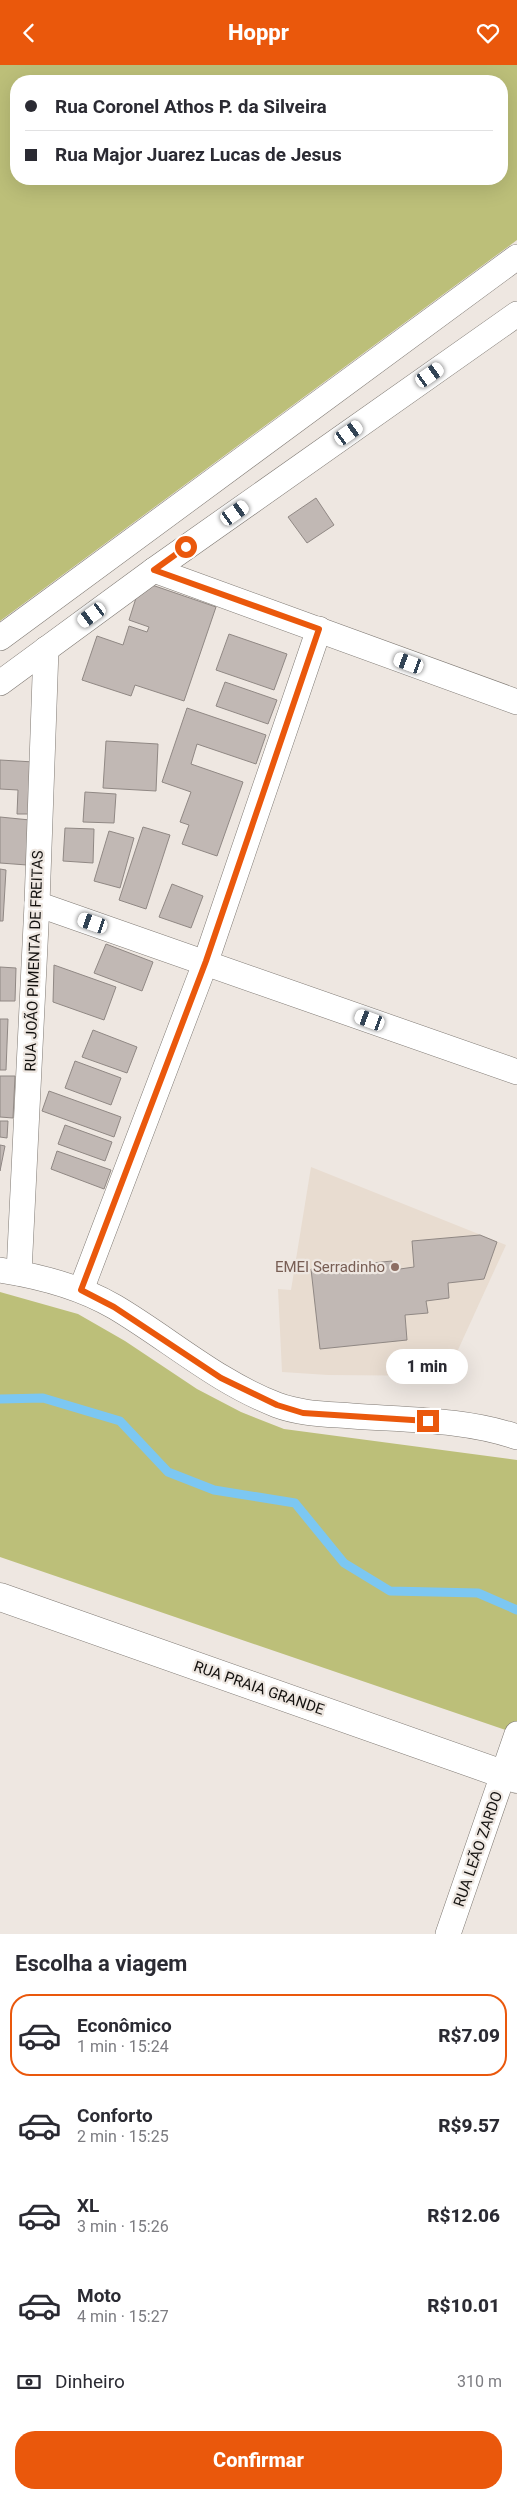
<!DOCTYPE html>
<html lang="pt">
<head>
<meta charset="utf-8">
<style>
  :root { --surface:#fff; --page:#f2f2f3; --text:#2b2b33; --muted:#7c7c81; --line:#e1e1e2; --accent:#ea580c }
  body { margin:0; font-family:Roboto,sans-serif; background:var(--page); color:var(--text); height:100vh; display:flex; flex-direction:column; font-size:19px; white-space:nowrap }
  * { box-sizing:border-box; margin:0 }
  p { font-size:16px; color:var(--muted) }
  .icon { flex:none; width:28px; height:28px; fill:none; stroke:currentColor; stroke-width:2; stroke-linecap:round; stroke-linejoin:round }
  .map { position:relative; height:1869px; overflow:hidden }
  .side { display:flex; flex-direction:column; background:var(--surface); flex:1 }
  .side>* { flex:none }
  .top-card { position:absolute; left:10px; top:10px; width:498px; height:110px; border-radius:20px; box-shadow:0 5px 20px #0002; display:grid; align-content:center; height:110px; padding:0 15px; background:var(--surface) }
  .end { position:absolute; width:22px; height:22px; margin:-11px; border:6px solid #ea580c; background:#fff; box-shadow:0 0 0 2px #fff }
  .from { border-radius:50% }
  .bubble { position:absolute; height:35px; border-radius:18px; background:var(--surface); box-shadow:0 5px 20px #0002; font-size:16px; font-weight:800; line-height:35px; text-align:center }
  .car { position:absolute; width:15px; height:30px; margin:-15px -8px; border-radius:6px; box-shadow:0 0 4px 1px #0007; background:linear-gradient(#fff 24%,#345 0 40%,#fff 0 76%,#345 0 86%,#fff 0) }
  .top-card b { display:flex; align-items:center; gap:18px; height:48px; font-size:19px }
  .top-card b+b { border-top:1px solid var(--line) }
  .top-card i { width:12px; height:12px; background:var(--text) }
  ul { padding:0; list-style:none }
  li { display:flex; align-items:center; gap:15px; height:82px; margin:0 10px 8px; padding:0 5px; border:2px solid transparent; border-radius:20px }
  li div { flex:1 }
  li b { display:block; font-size:19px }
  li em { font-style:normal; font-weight:800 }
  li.on { border-color:var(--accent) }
  li>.icon { width:45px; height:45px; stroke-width:1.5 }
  h2 { padding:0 15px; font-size:22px; line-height:60px }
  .pay { display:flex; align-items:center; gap:12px; height:55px; padding:0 15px; font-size:19px }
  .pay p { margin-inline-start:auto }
  .action { display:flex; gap:10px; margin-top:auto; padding:10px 15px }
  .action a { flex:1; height:58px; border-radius:20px; background:var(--accent); color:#fff; font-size:20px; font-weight:800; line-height:58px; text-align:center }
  header { display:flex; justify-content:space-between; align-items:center; height:65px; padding:0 15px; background:var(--accent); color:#fff; font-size:22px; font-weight:800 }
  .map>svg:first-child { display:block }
  .built { fill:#e8dcd0 }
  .green { fill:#bcbf79; fill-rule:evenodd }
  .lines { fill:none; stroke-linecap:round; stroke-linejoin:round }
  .stream { stroke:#7cc7f2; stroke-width:9 }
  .building { fill:#c1b8b4; stroke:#908884 }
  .street-casing { stroke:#7f7973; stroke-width:26 }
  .secondary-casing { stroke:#7f7973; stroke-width:29 }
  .street { stroke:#fff; stroke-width:25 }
  .secondary { stroke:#fff; stroke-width:28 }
  .route { stroke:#ea580c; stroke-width:6 }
  .education-dot { fill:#8d6e63; stroke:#eee7e1; stroke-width:2 }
  .labels { text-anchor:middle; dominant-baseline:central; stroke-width:4.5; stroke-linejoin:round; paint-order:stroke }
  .street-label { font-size:15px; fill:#141210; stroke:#eee7e1 }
  .education-label { font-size:15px; fill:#785e54; stroke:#eee7e1; text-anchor:end }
</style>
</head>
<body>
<header><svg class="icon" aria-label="back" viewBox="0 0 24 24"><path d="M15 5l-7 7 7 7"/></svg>Hoppr<svg class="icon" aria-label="heart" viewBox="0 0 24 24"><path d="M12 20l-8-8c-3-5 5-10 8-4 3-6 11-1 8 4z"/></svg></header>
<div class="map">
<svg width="517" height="1869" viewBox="0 0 517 1869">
  <rect width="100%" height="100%" fill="#eee7e1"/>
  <!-- built -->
  <polygon class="built" points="311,1102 506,1180 446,1311 328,1310 282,1307 278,1224 291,1225"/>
  <!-- green -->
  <g class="green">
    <path d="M0,0H517V175L0,556ZM501,16V114H16V16Z"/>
    <polygon points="0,1227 78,1249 125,1276 197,1324 241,1347 284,1364 517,1395 517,1669 0,1492"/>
  </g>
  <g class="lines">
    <!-- stream -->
    <polyline class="stream" points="0,1334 43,1333 120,1356 168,1407 214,1425 295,1438 344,1498 390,1526 478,1528 517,1545"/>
  </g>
  <!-- building -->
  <g class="building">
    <polygon points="316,433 334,460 307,478 288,452"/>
    <polygon points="152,520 216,542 184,636 135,620 131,631 82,615 97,571 123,580 129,561 147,567 149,562 129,555 136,533"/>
    <polygon points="229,569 287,589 274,625 216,605"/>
    <polygon points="225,617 277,635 268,659 216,641"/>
    <polygon points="187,643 266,670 256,699 197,679 191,699 243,717 217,791 182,779 189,760 180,757 191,727 162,717"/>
    <polygon points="106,676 158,679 156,726 103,723"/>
    <polygon points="0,695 34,697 31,749 17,749 18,725 0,724"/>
    <polygon points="85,727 116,729 114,758 83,757"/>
    <polygon points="0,752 30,755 27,800 0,798"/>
    <polygon points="143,762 170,770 146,844 119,835"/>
    <polygon points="65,763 94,764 93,798 63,796"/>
    <polygon points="109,766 134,773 120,823 94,816"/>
    <polygon points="0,804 6,805 3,856 0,856"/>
    <polygon points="172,819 203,831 191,863 159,852"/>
    <polygon points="106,879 153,897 142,926 94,908"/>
    <polygon points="54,900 116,922 104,955 53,937"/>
    <polygon points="0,902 16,903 15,936 0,936"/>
    <polygon points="0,954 8,954 6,1005 0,1005"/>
    <polygon points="93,965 137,982 127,1008 82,992"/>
    <polygon points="75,996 121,1013 111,1040 65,1023"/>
    <polygon points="0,1011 15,1011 13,1053 0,1052"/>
    <polygon points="49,1026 121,1052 114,1072 42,1046"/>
    <polygon points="0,1056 8,1056 7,1073 0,1072"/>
    <polygon points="65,1060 112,1077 105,1096 58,1079"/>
    <polygon points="0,1080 5,1081 0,1106"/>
    <polygon points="57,1086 111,1105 104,1124 51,1104"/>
    <polygon points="480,1170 497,1177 484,1214 448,1218 449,1233 426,1236 428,1248 405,1250 407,1275 320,1284 311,1204 392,1196 393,1205 414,1202 412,1176"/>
  </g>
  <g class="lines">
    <defs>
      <g id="street">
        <polyline points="154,505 517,637"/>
        <polyline points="0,573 517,192"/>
        <polyline points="0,618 154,505 517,249"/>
        <polyline points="37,839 517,1007"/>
        <path d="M0,1205C39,1211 81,1222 115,1242C169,1274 217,1317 277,1340C301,1349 326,1349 352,1351C406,1355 465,1354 517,1372"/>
        <polyline points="19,1208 37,839 46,584"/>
        <polyline points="81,1225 206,896 319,564"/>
        <polyline points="448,1869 517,1669"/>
      </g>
      <polyline id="secondary" points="0,1532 517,1714"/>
    </defs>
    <!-- street casing -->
    <use href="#street" class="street-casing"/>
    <!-- secondary casing -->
    <use href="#secondary" class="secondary-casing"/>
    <!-- street -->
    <use href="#street" class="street"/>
    <!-- secondary -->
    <use href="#secondary" class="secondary"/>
  </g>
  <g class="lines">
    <!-- route -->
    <polyline class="route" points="186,482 154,505 319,564 206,896 81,1225 114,1242 221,1313 277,1340 303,1348 428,1356"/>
  </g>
  <!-- markers -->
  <circle class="education-dot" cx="395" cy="1202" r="5"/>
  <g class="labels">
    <!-- street labels -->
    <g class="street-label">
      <text transform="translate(34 896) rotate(-88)">RUA JOÃO PIMENTA DE FREITAS</text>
      <text transform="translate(259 1623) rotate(19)">RUA PRAIA GRANDE</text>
      <text transform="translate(478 1784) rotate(-71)">RUA LEÃO ZARDO</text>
    </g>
    <!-- education labels -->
    <g class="education-label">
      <text x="385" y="1202">EMEI Serradinho</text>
    </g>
  </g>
</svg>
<i class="end from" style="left:186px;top:482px"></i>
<i class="end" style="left:428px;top:1356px"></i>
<div class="bubble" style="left:386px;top:1284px;width:82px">1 min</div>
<i class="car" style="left:430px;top:310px;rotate:55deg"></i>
<i class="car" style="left:349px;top:368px;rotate:55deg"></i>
<i class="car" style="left:235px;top:448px;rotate:55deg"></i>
<i class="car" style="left:92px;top:550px;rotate:234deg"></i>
<i class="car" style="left:409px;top:598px;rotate:290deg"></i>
<i class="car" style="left:93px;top:858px;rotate:289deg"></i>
<i class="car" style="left:370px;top:955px;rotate:290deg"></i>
<div class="top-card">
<b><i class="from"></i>Rua Coronel Athos P. da Silveira</b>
<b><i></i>Rua Major Juarez Lucas de Jesus</b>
</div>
</div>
<section class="side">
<h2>Escolha a viagem</h2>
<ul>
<li class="on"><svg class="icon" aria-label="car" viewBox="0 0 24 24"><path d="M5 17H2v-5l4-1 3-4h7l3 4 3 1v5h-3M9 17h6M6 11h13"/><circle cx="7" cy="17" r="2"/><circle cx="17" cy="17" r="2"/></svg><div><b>Econômico</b><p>1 min · 15:24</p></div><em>R$7.09</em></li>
<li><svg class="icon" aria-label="car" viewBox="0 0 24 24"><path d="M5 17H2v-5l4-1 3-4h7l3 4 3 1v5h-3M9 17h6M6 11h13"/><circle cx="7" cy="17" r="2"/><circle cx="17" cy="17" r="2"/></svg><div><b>Conforto</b><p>2 min · 15:25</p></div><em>R$9.57</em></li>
<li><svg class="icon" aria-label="car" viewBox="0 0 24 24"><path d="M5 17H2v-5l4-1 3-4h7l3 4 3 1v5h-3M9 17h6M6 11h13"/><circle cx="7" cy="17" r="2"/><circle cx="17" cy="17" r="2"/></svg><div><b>XL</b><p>3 min · 15:26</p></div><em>R$12.06</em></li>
<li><svg class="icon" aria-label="car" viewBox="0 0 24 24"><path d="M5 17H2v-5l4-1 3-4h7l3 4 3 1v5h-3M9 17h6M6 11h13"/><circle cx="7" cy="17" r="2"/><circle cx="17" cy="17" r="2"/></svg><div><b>Moto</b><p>4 min · 15:27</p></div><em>R$10.01</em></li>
</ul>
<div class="pay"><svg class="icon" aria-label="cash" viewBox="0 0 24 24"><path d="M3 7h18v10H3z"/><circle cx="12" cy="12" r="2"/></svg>Dinheiro<p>310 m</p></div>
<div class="action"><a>Confirmar</a></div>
</section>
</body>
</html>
